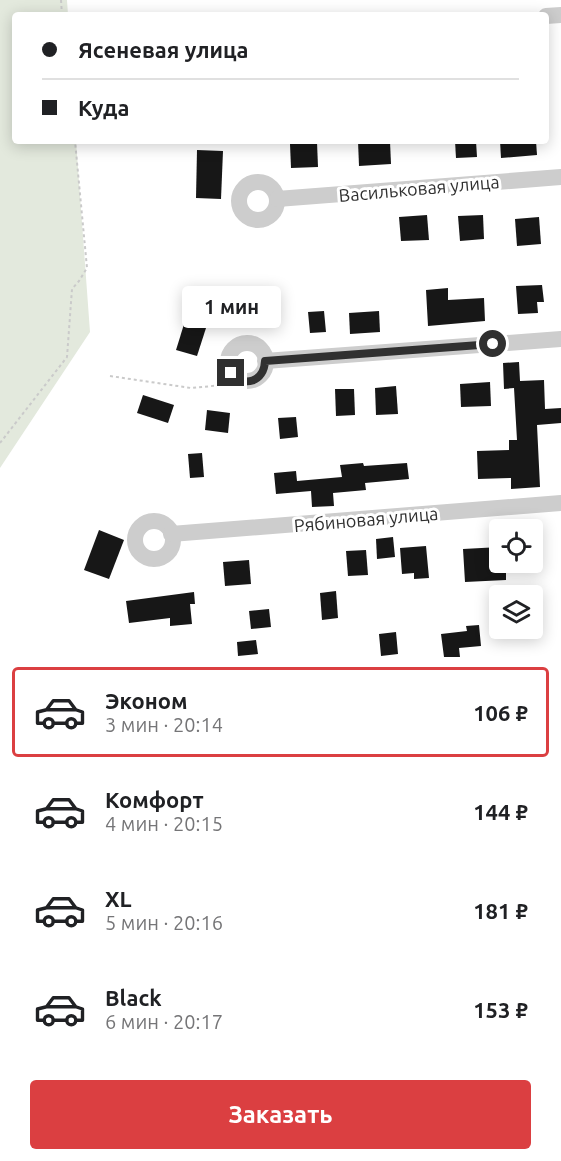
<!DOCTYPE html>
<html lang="ru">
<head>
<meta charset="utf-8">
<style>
  :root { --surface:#fff; --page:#f2f2f2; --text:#202124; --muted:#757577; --line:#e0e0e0; --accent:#db3f41 }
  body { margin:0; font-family:Ubuntu,sans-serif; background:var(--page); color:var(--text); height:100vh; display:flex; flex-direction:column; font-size:22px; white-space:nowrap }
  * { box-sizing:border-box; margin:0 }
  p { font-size:20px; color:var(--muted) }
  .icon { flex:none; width:33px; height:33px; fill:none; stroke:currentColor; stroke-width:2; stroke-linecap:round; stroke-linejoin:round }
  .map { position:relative; height:657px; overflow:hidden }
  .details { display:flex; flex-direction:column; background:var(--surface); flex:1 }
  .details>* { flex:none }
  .hud { position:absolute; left:12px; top:12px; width:537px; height:132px; border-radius:6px; box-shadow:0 3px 15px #0003; display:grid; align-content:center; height:132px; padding:0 30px; background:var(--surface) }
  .fabs { position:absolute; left:489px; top:519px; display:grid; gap:12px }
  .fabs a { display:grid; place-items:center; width:54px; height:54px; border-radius:6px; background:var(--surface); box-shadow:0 3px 15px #0003; font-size:30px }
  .end { position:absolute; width:27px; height:27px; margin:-14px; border:8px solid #303030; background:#fff; box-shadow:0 0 0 3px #fff }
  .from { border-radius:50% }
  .bubble { position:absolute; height:42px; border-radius:6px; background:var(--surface); box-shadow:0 3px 15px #0003; font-size:20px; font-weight:700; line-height:42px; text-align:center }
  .hud b { display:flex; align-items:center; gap:21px; height:57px; font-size:22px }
  .hud b+b { border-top:2px solid var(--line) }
  .hud i { width:15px; height:15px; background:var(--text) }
  ul { padding:10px 0 0; list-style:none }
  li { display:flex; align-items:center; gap:18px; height:90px; margin:0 12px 9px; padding:0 18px; border:3px solid transparent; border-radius:6px }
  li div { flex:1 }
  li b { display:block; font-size:22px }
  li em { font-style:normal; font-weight:700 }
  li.on { border-color:var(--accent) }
  li>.icon { width:54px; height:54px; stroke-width:1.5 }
  .primary-button { display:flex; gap:12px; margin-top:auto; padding:12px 30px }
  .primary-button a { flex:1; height:69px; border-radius:6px; background:var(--accent); color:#fff; font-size:24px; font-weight:700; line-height:69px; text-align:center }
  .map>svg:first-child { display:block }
  .green { fill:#e3e9dd }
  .building { fill:#171717 }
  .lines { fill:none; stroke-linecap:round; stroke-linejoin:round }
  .path { stroke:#cacaca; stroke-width:2; stroke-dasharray:3 3; stroke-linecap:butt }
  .minor { stroke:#cdcdcd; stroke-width:16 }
  .route { stroke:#303030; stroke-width:8 }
  .labels { text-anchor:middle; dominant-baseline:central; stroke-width:6; stroke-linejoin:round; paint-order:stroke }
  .street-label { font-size:18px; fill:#303030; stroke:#fff }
</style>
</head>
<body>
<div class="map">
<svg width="561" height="657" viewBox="0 0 561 657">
  <rect width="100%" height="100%" fill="#fff"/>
  <!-- green -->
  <polygon class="green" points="0,0 67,0 68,15 15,15 15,141 76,141 90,332 0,468"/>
  <!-- building -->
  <g class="building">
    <polygon points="358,141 390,141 391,164 359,166"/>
    <polygon points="455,141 476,141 477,157 456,158"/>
    <polygon points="500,141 536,141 537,155 501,158"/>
    <polygon points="317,142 318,167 291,168 290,144"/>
    <polygon points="197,150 223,151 221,199 196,198"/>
    <polygon points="427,215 429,240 401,241 399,217"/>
    <polygon points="483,215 484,239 460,241 458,216"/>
    <polygon points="539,217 541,244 517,246 515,219"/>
    <polygon points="542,285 544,302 537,302 538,313 518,314 516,286"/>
    <polygon points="448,288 448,300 484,298 485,321 428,326 426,290"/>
    <polygon points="271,289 273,316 250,318 248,291"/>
    <polygon points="324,311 326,332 310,333 308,312"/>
    <polygon points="379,311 380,332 350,334 349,313"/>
    <polygon points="185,321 206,328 197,356 176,350"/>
    <polygon points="519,362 520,381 544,380 545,409 561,408 561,423 537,425 540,487 511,489 511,478 478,479 477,451 509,450 509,440 517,440 514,388 504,389 503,363"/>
    <polygon points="490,382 491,406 461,407 460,384"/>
    <polygon points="396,386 398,414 376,415 375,388"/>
    <polygon points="335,389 354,389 355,415 336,416"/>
    <polygon points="143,395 174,405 168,423 137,413"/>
    <polygon points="207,410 230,413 228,433 205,430"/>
    <polygon points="296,417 298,437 280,439 278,418"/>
    <polygon points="202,453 204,477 190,478 188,454"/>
    <polygon points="363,463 364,466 407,463 409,479 365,483 366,490 333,493 334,506 312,507 311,491 276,494 274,473 296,471 297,481 342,477 340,465"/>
    <polygon points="99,530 124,540 109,579 84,570"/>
    <polygon points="393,537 395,557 377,559 376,539"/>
    <polygon points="426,546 429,578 414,579 414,573 402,574 400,548"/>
    <polygon points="500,547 500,562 506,562 506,580 465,582 463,549"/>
    <polygon points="366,550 368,575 348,576 346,551"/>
    <polygon points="249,560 251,584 225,586 223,562"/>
    <polygon points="336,591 338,618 322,620 320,593"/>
    <polygon points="194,592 195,604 190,604 192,624 170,626 170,618 129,623 126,601"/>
    <polygon points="269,609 271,627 251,629 249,611"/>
    <polygon points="479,625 481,646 459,648 460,657 444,657 441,634 467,631 466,626"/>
    <polygon points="396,632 398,654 381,656 379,634"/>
    <polygon points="256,640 258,654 238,656 237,642"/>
  </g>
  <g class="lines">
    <!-- path -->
    <g class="path">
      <polyline points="61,0 62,15"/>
      <polyline points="110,376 191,388 223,385 234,377"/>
      <polyline points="0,443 67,357 72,289 79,281 87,268 75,141"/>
    </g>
    <!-- minor -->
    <g class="minor">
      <polyline points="546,16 561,15"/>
      <circle cx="258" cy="201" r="19"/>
      <polyline points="277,199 561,177"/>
      <circle cx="247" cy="362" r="19"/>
      <polyline points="265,361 561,339"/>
      <circle cx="154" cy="540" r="19"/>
      <polyline points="171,534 561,503"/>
    </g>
  </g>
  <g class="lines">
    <!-- route -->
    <path class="route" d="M231,373C244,388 264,382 265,361L493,344"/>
  </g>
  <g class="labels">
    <!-- street labels -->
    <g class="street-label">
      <text transform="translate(419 188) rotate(-5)">Васильковая улица</text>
      <text transform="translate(366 519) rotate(-5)">Рябиновая улица</text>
    </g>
  </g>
</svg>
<div class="fabs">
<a><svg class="icon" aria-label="locate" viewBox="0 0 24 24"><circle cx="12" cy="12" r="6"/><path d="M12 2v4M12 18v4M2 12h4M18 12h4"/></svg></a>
<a><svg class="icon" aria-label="layers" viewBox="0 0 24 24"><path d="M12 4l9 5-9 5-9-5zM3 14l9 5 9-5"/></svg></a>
</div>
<i class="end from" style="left:493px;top:344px"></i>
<i class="end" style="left:231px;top:373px"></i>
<div class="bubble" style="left:182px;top:286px;width:99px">1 мин</div>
<div class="hud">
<b><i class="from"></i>Ясеневая улица</b>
<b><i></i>Куда</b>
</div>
</div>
<section class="details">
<ul>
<li class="on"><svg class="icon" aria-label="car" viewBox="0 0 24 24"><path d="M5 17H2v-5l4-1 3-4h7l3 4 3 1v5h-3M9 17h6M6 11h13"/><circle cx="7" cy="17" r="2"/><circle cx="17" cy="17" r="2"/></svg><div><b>Эконом</b><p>3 мин · 20:14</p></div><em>106 ₽</em></li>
<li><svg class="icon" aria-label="car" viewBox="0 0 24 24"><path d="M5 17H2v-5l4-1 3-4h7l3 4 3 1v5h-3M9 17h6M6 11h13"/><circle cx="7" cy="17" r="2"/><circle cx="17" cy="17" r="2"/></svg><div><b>Комфорт</b><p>4 мин · 20:15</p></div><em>144 ₽</em></li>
<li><svg class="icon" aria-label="car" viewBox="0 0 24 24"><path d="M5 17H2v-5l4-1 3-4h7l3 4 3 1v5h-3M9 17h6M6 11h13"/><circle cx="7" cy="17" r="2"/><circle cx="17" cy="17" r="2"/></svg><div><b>XL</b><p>5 мин · 20:16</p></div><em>181 ₽</em></li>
<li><svg class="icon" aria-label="car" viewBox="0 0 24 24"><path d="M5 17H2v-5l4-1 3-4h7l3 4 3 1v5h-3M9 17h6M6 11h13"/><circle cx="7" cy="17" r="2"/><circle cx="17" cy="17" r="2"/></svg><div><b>Black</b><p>6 мин · 20:17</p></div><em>153 ₽</em></li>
</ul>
<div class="primary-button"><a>Заказать</a></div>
</section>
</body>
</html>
